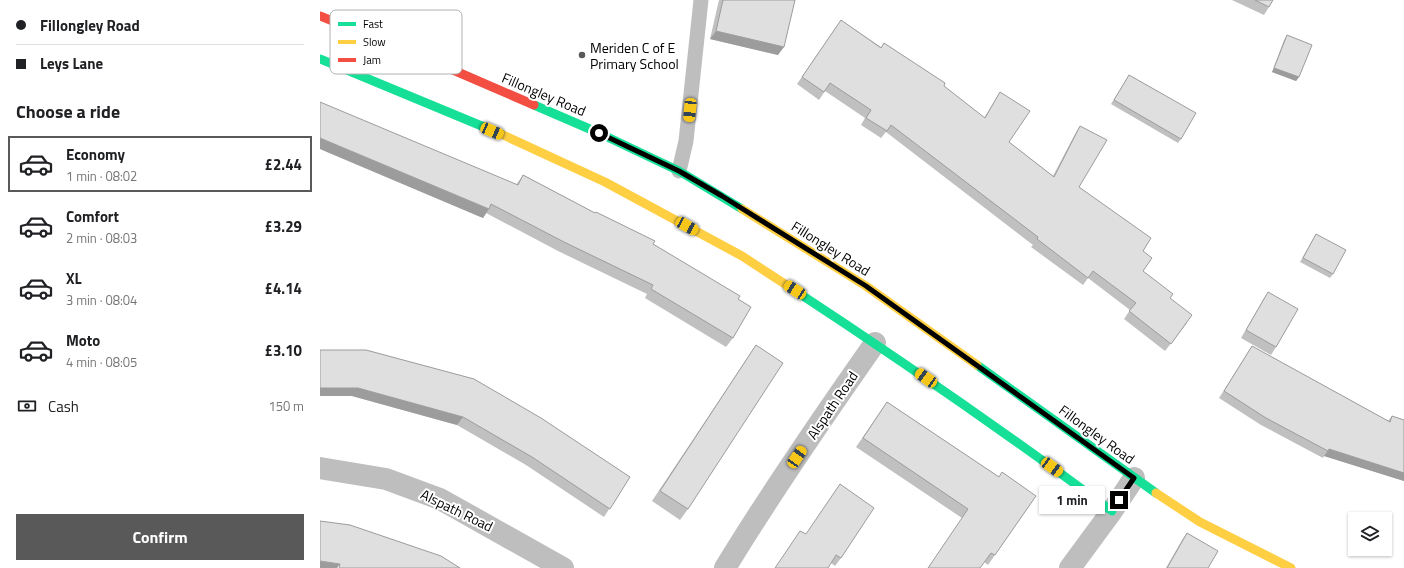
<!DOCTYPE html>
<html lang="en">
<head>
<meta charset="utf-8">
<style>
  :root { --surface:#fff; --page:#f6f6f6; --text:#202124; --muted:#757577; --line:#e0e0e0; --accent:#595959 }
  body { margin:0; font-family:"Titillium Web",sans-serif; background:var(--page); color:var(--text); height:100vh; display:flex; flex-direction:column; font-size:15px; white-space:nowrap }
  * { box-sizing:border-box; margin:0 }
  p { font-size:13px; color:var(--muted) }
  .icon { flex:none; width:22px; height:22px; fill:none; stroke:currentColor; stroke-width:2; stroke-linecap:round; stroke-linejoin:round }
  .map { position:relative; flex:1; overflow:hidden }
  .sheet { display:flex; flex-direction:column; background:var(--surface); width:320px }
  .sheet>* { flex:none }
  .guide { display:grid; align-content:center; height:88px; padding:0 16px; background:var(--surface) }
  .buttons { position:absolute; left:1028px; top:512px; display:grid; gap:8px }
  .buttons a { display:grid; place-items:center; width:44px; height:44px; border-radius:0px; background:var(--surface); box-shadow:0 1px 3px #0004; font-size:20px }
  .end { position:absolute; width:18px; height:18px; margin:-9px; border:5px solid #000; background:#fff; box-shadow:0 0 0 2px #fff }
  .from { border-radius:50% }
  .bubble { position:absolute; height:28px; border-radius:0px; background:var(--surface); box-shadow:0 1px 3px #0004; font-size:13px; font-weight:700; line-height:28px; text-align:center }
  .car { position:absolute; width:12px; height:24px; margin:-12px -6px; border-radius:5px; box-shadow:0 0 3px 1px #0007; background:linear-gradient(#f5c518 24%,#345 0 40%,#f5c518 0 76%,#345 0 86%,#f5c518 0) }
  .guide b { display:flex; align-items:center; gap:14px; height:38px; font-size:15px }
  .guide b+b { border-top:1px solid var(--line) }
  .guide i { width:10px; height:10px; background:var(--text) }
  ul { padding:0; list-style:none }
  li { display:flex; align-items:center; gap:12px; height:56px; margin:0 8px 6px; padding:0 8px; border:2px solid transparent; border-radius:0px }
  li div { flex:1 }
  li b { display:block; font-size:15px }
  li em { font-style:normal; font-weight:700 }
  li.active { border-color:var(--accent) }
  li>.icon { width:36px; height:36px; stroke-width:1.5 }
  h2 { padding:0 16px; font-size:18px; line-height:48px }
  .pay { display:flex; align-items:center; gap:10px; height:44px; padding:0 16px; font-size:15px }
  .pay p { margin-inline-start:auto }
  .cta { display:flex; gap:8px; margin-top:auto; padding:8px 16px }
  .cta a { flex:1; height:46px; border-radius:0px; background:var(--accent); color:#fff; font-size:16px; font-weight:700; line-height:46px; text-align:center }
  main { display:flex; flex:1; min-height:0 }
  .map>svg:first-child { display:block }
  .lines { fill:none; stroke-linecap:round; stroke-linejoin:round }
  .lane { stroke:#bebebe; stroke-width:15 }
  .street { stroke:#bebebe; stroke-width:22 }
  .fast { stroke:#16e098; stroke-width:9 }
  .slow { stroke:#ffcf43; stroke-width:9 }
  .jam { stroke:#f24e42; stroke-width:9 }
  .wall { fill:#c0c0c0 }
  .shaded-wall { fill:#9c9c9c }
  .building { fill:#dfdfdf; stroke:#9c9c9c }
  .route { stroke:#000; stroke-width:5 }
  .poi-dot { fill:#595959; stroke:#fff; stroke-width:1.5 }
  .labels { text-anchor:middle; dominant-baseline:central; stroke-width:4; stroke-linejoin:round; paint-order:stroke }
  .poi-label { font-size:14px; fill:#000; stroke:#fff; text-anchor:start }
  .street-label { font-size:14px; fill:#000; stroke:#fff }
  .key { fill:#fff; stroke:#b2b2b2; stroke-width:1 }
  .key-label { font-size:11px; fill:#000 }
</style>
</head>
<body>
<main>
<section class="sheet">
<div class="guide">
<b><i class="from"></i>Fillongley Road</b>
<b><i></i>Leys Lane</b>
</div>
<h2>Choose a ride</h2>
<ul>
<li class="active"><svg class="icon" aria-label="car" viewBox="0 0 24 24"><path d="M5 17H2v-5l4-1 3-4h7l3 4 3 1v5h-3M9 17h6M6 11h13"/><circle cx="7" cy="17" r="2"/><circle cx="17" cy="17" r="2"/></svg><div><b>Economy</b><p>1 min · 08:02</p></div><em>£2.44</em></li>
<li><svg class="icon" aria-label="car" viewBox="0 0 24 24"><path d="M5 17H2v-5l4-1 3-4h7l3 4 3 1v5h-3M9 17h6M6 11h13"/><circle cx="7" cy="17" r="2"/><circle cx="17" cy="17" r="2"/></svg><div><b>Comfort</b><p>2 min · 08:03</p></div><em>£3.29</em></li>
<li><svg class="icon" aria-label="car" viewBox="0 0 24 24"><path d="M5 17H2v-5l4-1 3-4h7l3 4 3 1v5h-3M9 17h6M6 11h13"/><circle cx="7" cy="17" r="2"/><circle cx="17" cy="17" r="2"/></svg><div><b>XL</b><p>3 min · 08:04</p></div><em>£4.14</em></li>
<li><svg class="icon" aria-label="car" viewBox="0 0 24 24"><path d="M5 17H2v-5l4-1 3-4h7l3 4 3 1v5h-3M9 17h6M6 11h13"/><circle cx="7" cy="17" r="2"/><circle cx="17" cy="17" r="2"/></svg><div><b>Moto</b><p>4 min · 08:05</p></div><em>£3.10</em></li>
</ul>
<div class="pay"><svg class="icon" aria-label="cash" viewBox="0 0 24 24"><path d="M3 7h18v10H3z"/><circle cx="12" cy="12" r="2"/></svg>Cash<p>150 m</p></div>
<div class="cta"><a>Confirm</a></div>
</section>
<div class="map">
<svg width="1084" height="568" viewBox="0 0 1084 568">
  <rect width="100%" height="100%" fill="#fff"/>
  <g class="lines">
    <!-- lane -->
    <polyline class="lane" points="359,171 366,141 381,0"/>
    <!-- street -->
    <g class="street">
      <polyline points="0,468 66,479 120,499 243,568"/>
      <path d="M405,568C452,491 503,417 555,343"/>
      <polyline points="750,568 792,511 814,478"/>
    </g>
    <!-- fast -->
    <g class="fast">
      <polyline points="0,59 181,134"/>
      <polyline points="214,105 279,133 359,171 422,209"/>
      <path d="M468,286C578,358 686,433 792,511"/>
      <polyline points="657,365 836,493"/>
    </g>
    <!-- slow -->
    <g class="slow">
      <polyline points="181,134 285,182 422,256 468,286"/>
      <polyline points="422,209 546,286 657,365"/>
      <polyline points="836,493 880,522 971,568"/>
    </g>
    <!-- jam -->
    <polyline class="jam" points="0,16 133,70 214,105"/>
  </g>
  <!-- wall -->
  <g class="wall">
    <polygon points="399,0 475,0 458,55 390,39"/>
    <polygon points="912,0 953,0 949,7 944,15"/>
    <polygon points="521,20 561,47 624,86 664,118 680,92 689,142 733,176 755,134 760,126 759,187 823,251 823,271 850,298 867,323 845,351 804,319 810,310 768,278 763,285 711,247 713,245 566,132 561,138 541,125 545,118 505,91 499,100 477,84"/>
    <polygon points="967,35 979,77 976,81 952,72 964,40"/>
    <polygon points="809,75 861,139 858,143 791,104"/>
    <polygon points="0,149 196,185 203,175 333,244 418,299 413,338 406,347 325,298 327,294 238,251 166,213 163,218"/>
    <polygon points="996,234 1013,274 1010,278 980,262 993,239"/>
    <polygon points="948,292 956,347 951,355 921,338 943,300"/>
    <polygon points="436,345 368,509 360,520 332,501"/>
    <polygon points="932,346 1068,421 1072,416 1084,420 1084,481 1004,456 1003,458 941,425 899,398"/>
    <polygon points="0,350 310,477 284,517 206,465 137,425 32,396 0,396"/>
    <polygon points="567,402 679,477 716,496 668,565 664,562 642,518 536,447"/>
    <polygon points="480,531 521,558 515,566 511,563"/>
    <polygon points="867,533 888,568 846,568 862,540"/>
  </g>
  <!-- shaded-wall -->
  <g class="shaded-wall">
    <polygon points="396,31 464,47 458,55 390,39"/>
    <polygon points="954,68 979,77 976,81 952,72"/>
    <polygon points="0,138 169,209 163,218 0,149"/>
    <polygon points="0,388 38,388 143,417 137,425 32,396 0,396"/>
    <polygon points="1009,449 1084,473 1084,481 1004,456"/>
    <polygon points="0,561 20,564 17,568 0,568"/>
  </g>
  <!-- building -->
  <g class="building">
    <polygon points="403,0 475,0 464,47 396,31"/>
    <polygon points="935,0 953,0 949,7"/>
    <polygon points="521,20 561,48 564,43 625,83 624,86 665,118 680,92 710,111 689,142 734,177 760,126 787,140 759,187 831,238 823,251 832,258 823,271 853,294 850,298 872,315 851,344 809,311 816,303 773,271 768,278 717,239 718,237 571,125 567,131 546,118 551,110 510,83 504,92 482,77"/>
    <polygon points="967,35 992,45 979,77 954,68"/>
    <polygon points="809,75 876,113 861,139 794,100"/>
    <polygon points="0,102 198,185 203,175 275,213 276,212 335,241 333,244 420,296 418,299 431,307 413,338 331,289 333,285 244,242 171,204 169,209 0,138"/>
    <polygon points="996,234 1026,250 1013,274 983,258"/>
    <polygon points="948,292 978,309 956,347 926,330"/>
    <polygon points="436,345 463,363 368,509 340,491"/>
    <polygon points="932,346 1070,422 1072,416 1084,420 1084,473 1009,449 1008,451 946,418 904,391"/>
    <polygon points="0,350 46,350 154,379 221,418 310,477 290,509 212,457 143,417 38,388 0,388"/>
    <polygon points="567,402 679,477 682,472 716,496 675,555 671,553 660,568 608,568 648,509 543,438"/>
    <polygon points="520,484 554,508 521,558 516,555 508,568 455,568 480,531 486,534"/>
    <polygon points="0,521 30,525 121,556 140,568 19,568 20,564 0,561"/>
    <polygon points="867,533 898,551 888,568 847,568"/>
  </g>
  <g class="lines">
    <!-- route -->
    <polyline class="route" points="279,133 359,171 402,196 546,286 814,478 799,500"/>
  </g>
  <!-- markers -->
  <circle class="poi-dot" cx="262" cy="55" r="4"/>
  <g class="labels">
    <!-- poi labels -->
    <g class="poi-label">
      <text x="270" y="47">Meriden C of E<tspan x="270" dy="16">Primary School</tspan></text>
    </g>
    <!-- street labels -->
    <g class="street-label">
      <text transform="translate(224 94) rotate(23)">Fillongley Road</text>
      <text transform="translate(511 248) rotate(32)">Fillongley Road</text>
      <text transform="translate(512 405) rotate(-56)">Alspath Road</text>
      <text transform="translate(777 434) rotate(36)">Fillongley Road</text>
      <text transform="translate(137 510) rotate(26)">Alspath Road</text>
    </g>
  </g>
  <!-- legend -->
  <rect x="10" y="10" width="132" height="64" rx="6" class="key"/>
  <rect x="18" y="22" width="18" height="4" fill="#16e098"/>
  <rect x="18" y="40" width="18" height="4" fill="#ffcf43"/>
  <rect x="18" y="58" width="18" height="4" fill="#f24e42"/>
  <g class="key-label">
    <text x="43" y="28">Fast</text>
    <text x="43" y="46">Slow</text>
    <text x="43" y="64">Jam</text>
  </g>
</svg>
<div class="buttons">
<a><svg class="icon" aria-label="layers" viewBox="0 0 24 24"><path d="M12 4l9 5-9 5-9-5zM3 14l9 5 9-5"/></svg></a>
</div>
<i class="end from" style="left:279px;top:133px"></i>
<i class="end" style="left:799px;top:500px"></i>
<div class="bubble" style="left:719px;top:486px;width:66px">1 min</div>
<i class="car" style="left:370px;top:110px;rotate:186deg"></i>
<i class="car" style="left:172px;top:131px;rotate:113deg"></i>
<i class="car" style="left:367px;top:226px;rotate:119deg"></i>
<i class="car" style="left:475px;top:290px;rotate:303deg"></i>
<i class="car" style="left:606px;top:378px;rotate:305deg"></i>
<i class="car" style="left:477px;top:457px;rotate:34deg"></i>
<i class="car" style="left:732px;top:467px;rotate:126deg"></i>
</div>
</main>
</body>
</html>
